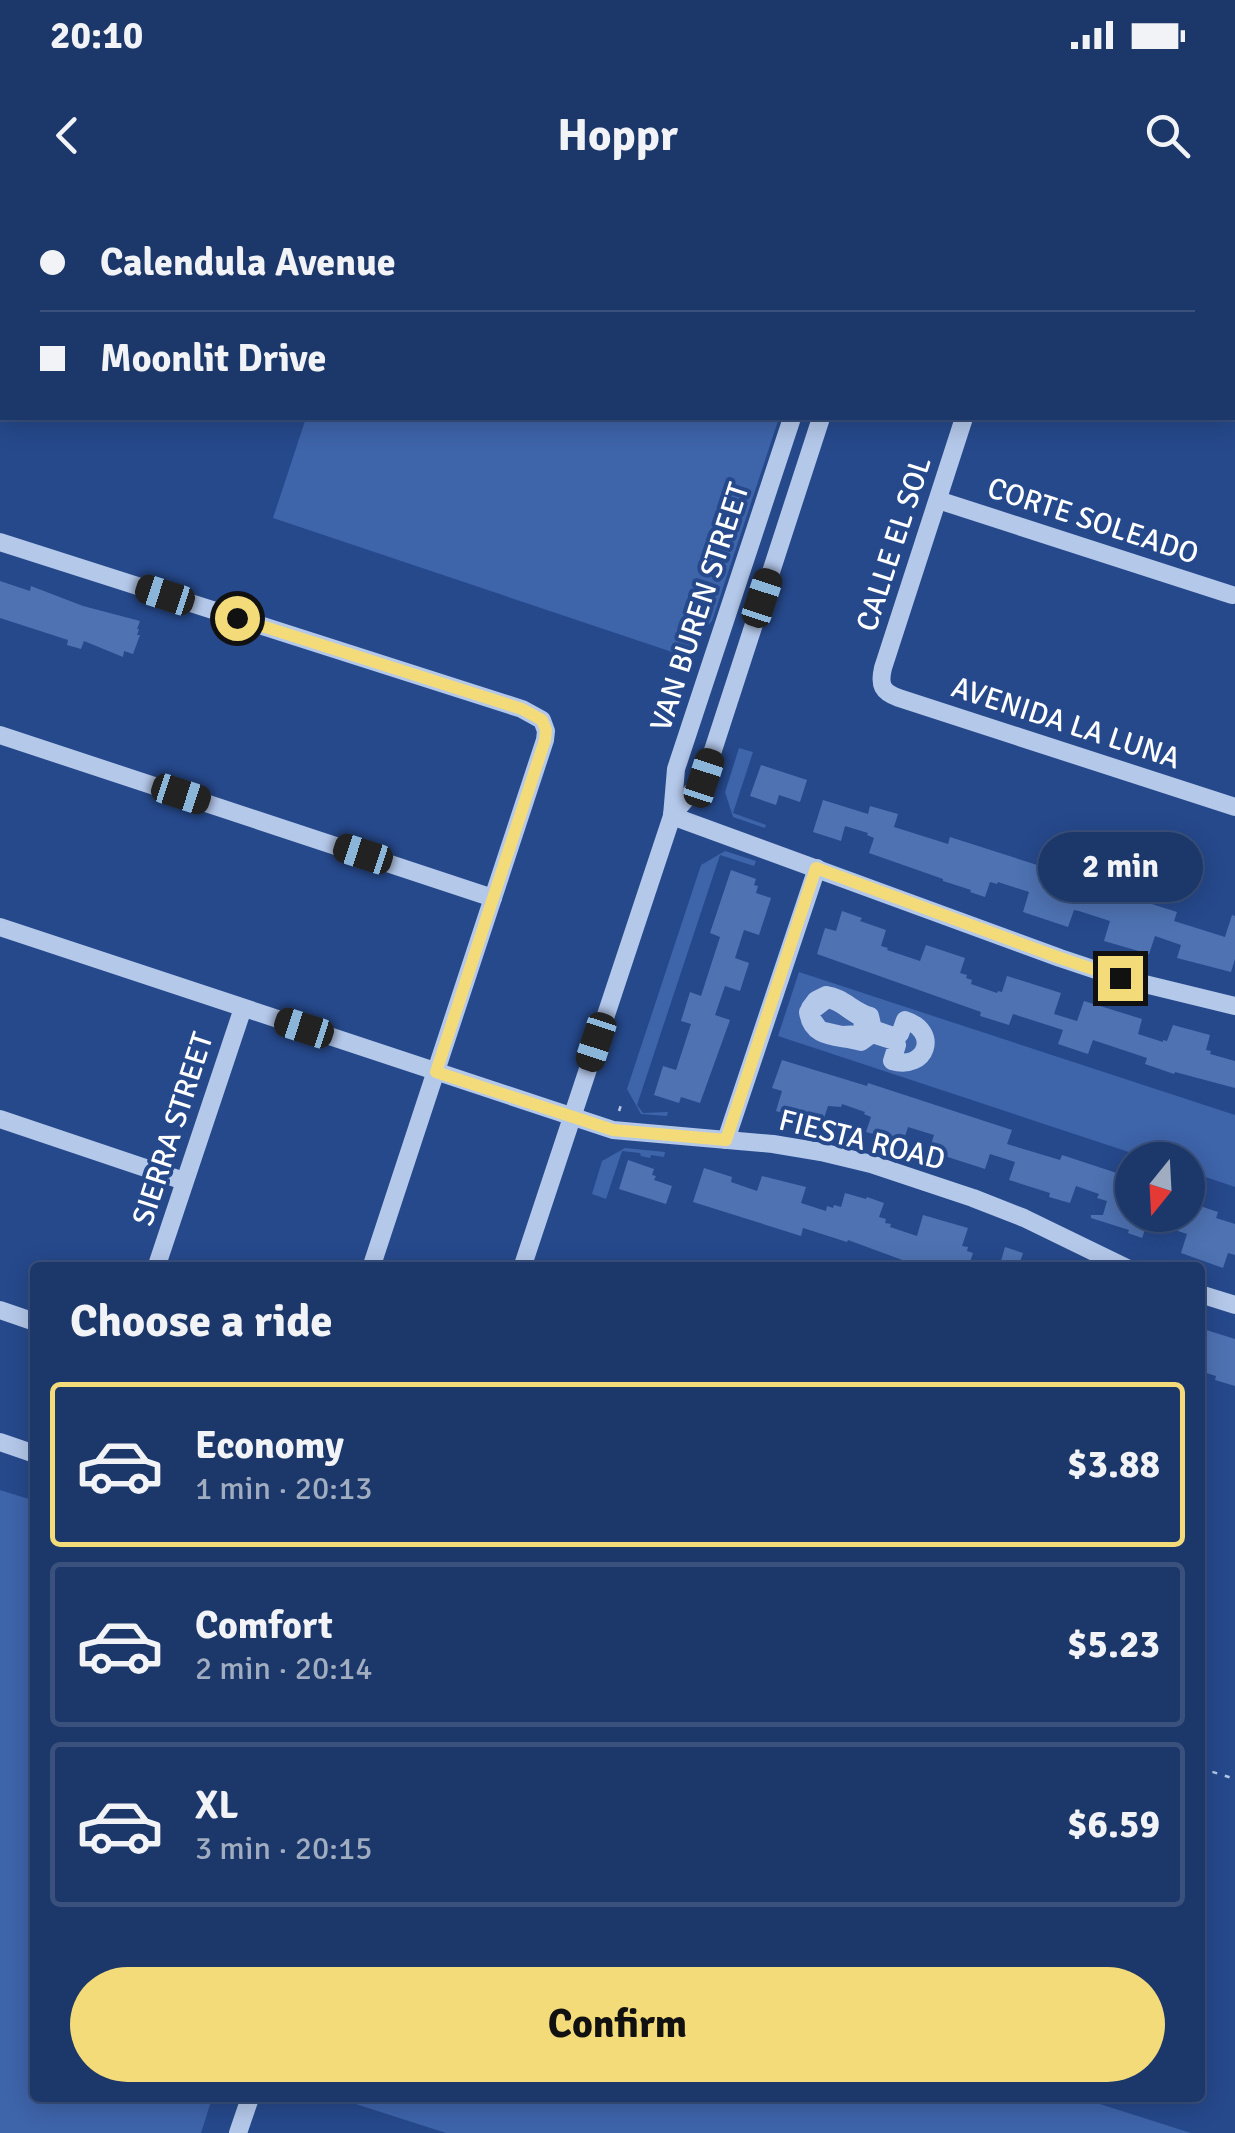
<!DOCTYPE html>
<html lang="en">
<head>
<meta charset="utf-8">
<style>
  :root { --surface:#1c3769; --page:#294271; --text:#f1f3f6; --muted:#a0acc0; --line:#3a517d; --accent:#f3db79 }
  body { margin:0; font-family:Signika,sans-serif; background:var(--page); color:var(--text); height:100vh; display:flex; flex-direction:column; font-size:38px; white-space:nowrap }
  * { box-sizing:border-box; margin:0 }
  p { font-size:32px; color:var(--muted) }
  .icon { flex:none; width:55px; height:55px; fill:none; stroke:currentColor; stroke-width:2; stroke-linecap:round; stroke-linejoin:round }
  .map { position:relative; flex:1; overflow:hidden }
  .details { position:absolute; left:30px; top:1062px; width:1175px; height:840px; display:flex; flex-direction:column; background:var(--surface); border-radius:10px; box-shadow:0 5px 25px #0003,0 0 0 2px var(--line) }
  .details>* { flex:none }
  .hud { position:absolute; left:0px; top:0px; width:1235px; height:220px; box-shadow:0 5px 25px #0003,0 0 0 2px var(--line); display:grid; align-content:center; height:220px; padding:0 40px; background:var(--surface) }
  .needle { width:65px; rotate:198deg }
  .tools { position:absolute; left:1115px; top:942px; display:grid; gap:20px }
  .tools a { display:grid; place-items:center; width:90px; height:90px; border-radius:50%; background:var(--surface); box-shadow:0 5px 25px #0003,0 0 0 2px var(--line); font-size:50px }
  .end { position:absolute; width:45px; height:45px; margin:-22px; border:12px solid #f3db79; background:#111; box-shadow:0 0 0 5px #111 }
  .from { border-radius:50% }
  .bubble { position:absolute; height:70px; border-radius:35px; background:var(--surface); box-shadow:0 5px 25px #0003,0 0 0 2px var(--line); font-size:32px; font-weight:800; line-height:70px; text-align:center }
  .car { position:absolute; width:30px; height:60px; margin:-30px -15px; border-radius:12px; box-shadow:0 0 8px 2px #0007; background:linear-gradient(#222 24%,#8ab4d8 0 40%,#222 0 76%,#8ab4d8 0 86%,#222 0) }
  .hud b { display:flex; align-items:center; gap:35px; height:95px; font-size:38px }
  .hud b+b { border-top:2px solid var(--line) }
  .hud i { width:25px; height:25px; background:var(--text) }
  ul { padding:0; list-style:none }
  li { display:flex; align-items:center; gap:30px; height:165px; margin:0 20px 15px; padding:0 20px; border:5px solid var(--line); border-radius:10px }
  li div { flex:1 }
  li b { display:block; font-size:38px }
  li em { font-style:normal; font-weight:800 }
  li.active { border-color:var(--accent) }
  li>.icon { width:90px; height:90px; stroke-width:1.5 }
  h2 { padding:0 40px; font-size:45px; line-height:120px }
  .primary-button { display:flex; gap:20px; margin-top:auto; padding:20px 40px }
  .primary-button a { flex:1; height:115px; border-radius:60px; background:var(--accent); color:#111; font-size:40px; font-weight:800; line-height:115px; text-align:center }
  .status { display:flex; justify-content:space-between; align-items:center; height:70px; padding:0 50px; background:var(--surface); direction:ltr }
  .status svg { height:28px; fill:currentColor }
  header { display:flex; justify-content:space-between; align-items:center; height:130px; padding:0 40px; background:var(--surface); font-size:45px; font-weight:800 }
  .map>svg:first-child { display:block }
  .green { fill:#3e64aa }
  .building { fill:#4e72b2 }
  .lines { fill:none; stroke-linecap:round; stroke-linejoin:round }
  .path { stroke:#b4c8ea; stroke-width:2.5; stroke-dasharray:5 8; stroke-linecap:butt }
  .minor { stroke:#b4c8ea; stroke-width:18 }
  .route { stroke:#f3db79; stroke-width:12 }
  .labels { text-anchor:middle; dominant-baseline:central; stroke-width:8; stroke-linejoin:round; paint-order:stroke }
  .street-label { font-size:30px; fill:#fff; stroke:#26498c }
</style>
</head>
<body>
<div class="status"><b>20:10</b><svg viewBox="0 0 49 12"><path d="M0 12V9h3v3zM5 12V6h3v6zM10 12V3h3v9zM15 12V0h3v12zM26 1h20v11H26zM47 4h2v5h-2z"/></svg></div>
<header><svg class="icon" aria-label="back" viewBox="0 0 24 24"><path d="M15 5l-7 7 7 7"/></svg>Hoppr<svg class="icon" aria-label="search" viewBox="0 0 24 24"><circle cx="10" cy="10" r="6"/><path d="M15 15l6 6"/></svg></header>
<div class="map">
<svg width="1235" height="1933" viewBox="0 0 1235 1933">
  <rect width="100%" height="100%" fill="#26498c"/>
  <!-- green -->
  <g class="green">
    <polygon points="378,0 851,0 850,2 377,2"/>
    <polygon points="306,218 779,218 712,421 681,455 273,318"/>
    <polygon points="739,548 753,552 733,613 766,625 765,628 733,617 725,592"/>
    <polygon points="725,651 756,661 754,666 720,655 637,905 643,913 668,912 667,916 641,914 627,889 701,665"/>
    <polygon points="799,772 1235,915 1235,987 1188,971 1188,960 1153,960 778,836"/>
    <polygon points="625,948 665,952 664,957 651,955 650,958 641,956 640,953 622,951 606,999 592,994 602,961"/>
    <polygon points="0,1290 35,1301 35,1898 212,1898 201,1933 0,1933"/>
    <polygon points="337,1898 1081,1898 1191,1933 446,1933"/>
  </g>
  <!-- building -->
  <g class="building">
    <polygon points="0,381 30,391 31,386 83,406 140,421 137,429 139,429 137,435 140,435 133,454 124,451 123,457 84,441 81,449 67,445 68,440 0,418"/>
    <polygon points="761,565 807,580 800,602 779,595 776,605 750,596"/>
    <polygon points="823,600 868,614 870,606 898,614 894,627 948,644 950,637 1059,672 1095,686 1177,712 1174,721 1225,737 1232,715 1235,716 1235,759 1231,772 1177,758 1181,745 1155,736 1149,754 1104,741 1110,721 1079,711 1074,710 1068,727 1023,712 1029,692 998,682 997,684 990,682 985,697 970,692 971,690 943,681 943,679 869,653 874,638 867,635 868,633 845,626 841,641 813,632"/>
    <polygon points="731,670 756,679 754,685 758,686 756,693 771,698 759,735 744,730 735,758 749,763 740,791 725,786 715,815 730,820 700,903 681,897 679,903 654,895 663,866 676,870 691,824 681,821 690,792 701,796 720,737 710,733"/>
    <polygon points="842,711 862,718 860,721 886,730 881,746 888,748 887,750 920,761 926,745 965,758 960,773 967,775 966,778 972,780 971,784 997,793 998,791 1002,792 1007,776 1061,793 1054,814 1077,821 1084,801 1142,819 1138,834 1163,842 1163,840 1167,841 1173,825 1210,835 1206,850 1211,851 1210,854 1235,861 1235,888 1175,872 1174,874 1145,864 1147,858 1093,840 1088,854 1058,844 1063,830 1013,814 1009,825 980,816 981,812 817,754 825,728 836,731"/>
    <polygon points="782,860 867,886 868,883 1012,930 1007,944 1060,960 1062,955 1132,978 1132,997 1127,1015 1188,1015 1188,1002 1218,1012 1216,1018 1235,1024 1235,1055 1228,1053 1223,1068 1181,1053 1187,1034 1148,1021 1142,1038 1128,1033 1129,1030 1091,1018 1091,1015 1103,1015 1107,1001 1097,998 1099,994 1076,986 1070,1003 1049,997 1050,993 1009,980 1015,962 990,954 985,969 929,951 934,935 908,927 903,942 866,932 871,917 864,914 865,912 842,904 841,907 828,906 823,921 799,913 798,918 776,911 782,891 772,888"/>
    <polygon points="628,960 654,969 652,975 656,976 654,980 672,986 666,1004 619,989"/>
    <polygon points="704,968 732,977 731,982 757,991 762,976 806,987 801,1003 826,1011 827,1006 833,1008 834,1005 841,1007 845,993 866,999 867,997 884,1003 879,1017 886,1019 885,1023 891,1024 890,1027 917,1036 923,1015 968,1028 962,1046 968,1047 967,1051 973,1053 968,1068 924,1068 848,1040 847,1042 803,1028 801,1036 693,1002"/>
    <polygon points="1005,1047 1023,1053 1018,1068 999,1068"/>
    <polygon points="1200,1128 1235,1139 1235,1186 1215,1180 1216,1176 1200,1171"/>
  </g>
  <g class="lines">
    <!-- path -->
    <g class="path">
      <polyline points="619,911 622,902"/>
      <polyline points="1200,1568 1235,1579"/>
    </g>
    <!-- minor -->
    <g class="minor">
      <polyline points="182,0 190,2"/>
      <polyline points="863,2 863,0"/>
      <polyline points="891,2 892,0"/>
      <polyline points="1034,2 1035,0"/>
      <polyline points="0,133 2,134"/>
      <polyline points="1232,184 1235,185"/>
      <path d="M964,218L883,468C879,485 882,492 899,498L1235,607"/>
      <polyline points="938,300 1232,395"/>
      <polyline points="0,342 522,509 542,520 546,531 545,540 371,1068"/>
      <polyline points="0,535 493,698"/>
      <polyline points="672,615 704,578 821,218"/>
      <polyline points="672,616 1060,758 1120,778 1235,806"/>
      <polyline points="0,727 613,930 773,944 821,952 871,964 973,998 1024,1018 1127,1068"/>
      <path d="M826,795C843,797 853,811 870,816L873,829L896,837L900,834L905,820C940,831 927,871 892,861L897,845L894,841L872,834L861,842C839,835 812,841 808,812L812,813V819L820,830L842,835L861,834L864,829L861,817C849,812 840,800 827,799L814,809L810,808L816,800Z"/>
      <polyline points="0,919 184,981"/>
      <polyline points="726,940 817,668"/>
      <polyline points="156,1068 243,808"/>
      <polyline points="522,1068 672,616 676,569 792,218"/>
      <polyline points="1200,1094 1235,1105"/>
      <polyline points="0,1110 35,1122"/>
      <polyline points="0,1242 35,1254"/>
      <polyline points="238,1933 250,1898"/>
    </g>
  </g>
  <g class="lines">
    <!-- route -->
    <polyline class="route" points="237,418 522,509 542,520 546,530 545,540 436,872 613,930 726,940 816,668 1060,758 1120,778"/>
  </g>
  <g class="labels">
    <!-- street labels -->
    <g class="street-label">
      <text transform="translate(1093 321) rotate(18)">CORTE SOLEADO</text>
      <text transform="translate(894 344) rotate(-72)">CALLE EL SOL</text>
      <text transform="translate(700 407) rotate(-72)">VAN BUREN STREET</text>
      <text transform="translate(1066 523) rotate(18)">AVENIDA LA LUNA</text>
      <text transform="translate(173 929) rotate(-72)">SIERRA STREET</text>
      <text transform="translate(862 940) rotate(14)">FIESTA ROAD</text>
    </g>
  </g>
</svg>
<div class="tools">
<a><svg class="needle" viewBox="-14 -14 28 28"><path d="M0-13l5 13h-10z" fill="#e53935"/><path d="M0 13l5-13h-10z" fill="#a0acc0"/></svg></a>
</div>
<i class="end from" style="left:237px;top:418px"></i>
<i class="end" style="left:1120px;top:778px"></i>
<div class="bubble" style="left:1038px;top:632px;width:165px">2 min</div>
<i class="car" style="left:165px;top:395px;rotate:288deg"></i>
<i class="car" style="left:762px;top:398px;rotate:18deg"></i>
<i class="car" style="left:704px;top:578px;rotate:18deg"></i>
<i class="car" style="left:181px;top:594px;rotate:108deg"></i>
<i class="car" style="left:363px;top:654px;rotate:288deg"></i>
<i class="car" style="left:304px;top:828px;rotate:288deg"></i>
<i class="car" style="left:596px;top:842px;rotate:198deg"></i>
<div class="hud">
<b><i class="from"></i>Calendula Avenue</b>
<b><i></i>Moonlit Drive</b>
</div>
<section class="details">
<h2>Choose a ride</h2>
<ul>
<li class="active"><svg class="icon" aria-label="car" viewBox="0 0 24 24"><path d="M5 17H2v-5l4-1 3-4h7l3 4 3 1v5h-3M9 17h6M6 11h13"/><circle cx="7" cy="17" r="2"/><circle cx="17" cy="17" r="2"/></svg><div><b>Economy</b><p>1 min · 20:13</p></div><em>$3.88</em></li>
<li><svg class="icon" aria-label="car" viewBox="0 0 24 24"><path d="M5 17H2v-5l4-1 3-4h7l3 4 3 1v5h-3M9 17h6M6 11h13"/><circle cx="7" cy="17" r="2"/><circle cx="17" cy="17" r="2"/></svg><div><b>Comfort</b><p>2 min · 20:14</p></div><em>$5.23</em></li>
<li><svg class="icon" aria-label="car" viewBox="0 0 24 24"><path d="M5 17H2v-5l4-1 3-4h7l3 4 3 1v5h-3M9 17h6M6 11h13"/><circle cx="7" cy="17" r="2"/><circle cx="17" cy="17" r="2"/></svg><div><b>XL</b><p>3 min · 20:15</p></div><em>$6.59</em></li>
</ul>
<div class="primary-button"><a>Confirm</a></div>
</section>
</div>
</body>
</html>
